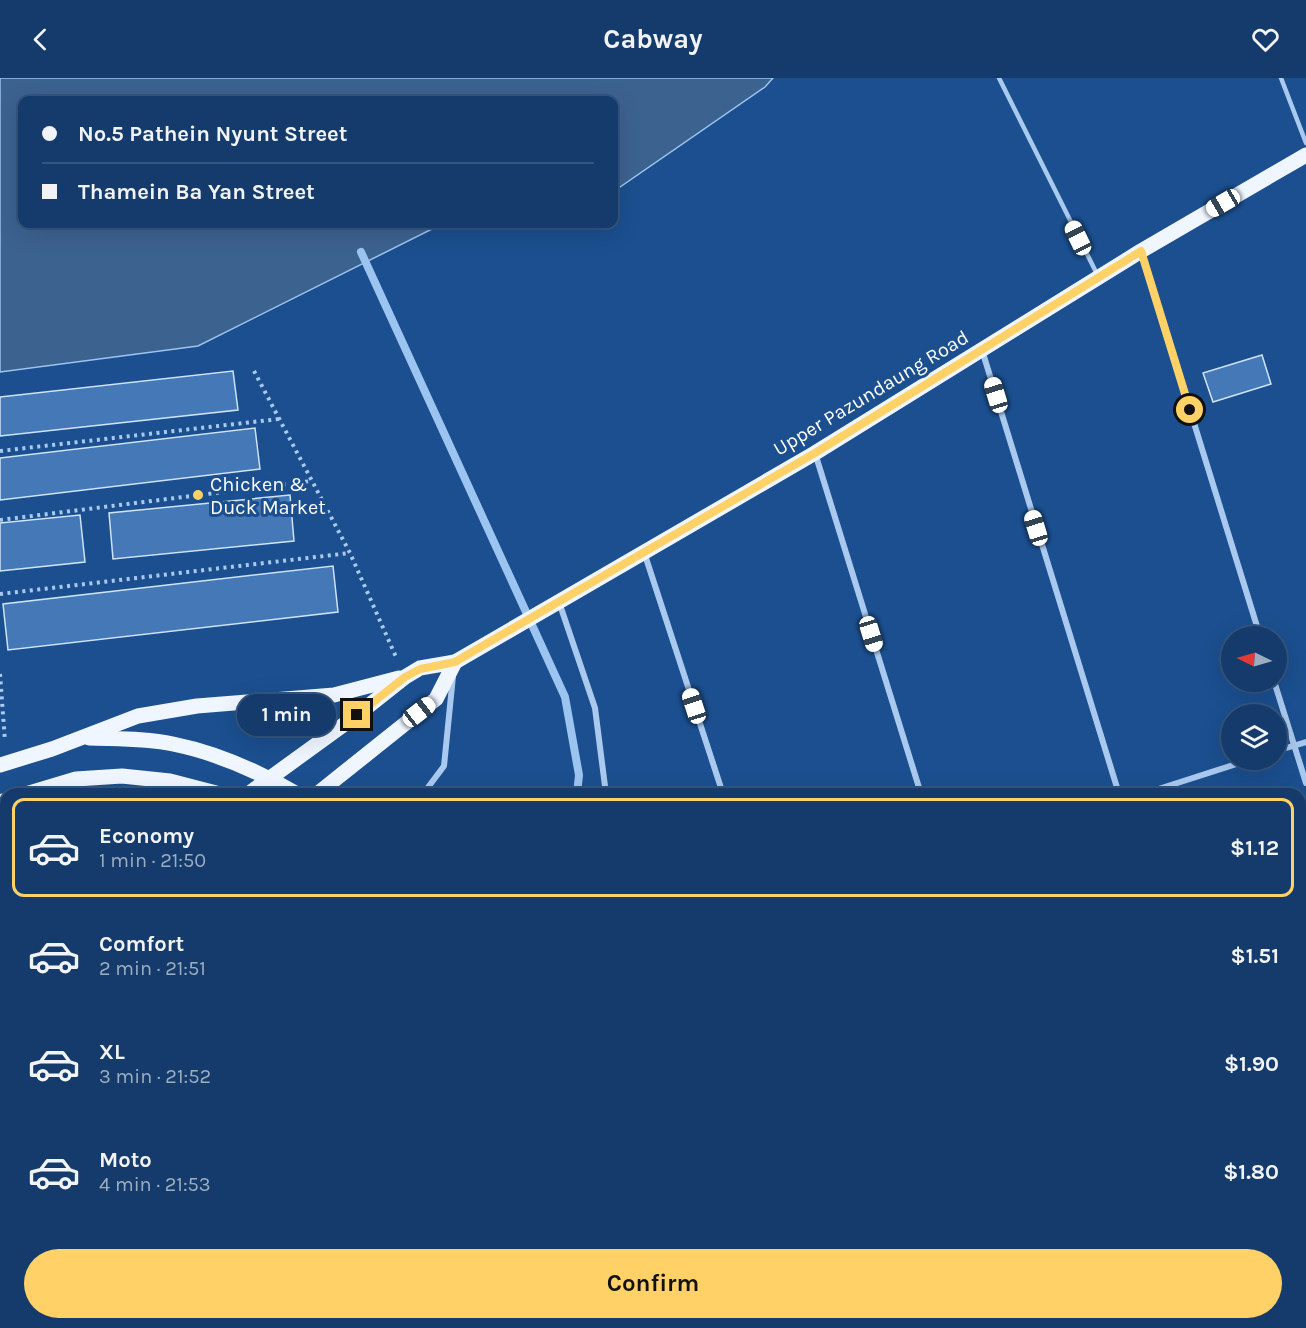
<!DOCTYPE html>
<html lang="en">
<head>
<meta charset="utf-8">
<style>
  :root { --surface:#143b6b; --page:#214673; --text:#f1f3f6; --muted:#9dadc1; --line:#33557e; --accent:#ffd166 }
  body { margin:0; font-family:Karla,sans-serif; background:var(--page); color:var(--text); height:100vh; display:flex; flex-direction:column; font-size:22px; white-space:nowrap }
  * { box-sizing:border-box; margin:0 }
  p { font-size:20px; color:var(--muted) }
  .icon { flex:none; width:33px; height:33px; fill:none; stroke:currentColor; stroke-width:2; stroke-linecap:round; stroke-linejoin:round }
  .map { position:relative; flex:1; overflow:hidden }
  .details { position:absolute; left:0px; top:710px; width:1306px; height:542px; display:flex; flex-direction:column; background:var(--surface); border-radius:18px 18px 0 0; box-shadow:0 6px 24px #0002,0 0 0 2px var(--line) }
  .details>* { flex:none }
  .banner { position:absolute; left:18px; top:18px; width:600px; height:132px; border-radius:12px; box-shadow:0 6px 24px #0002,0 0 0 2px var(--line); display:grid; align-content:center; height:132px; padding:0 24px; background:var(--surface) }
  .needle { width:39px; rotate:275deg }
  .fabs { position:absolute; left:1221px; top:548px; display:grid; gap:12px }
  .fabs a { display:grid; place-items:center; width:66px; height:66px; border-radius:50%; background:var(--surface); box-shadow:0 6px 24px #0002,0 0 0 2px var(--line); font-size:30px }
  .end { position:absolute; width:27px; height:27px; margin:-14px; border:8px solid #ffd166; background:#111; box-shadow:0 0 0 3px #111 }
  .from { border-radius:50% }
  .bubble { position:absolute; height:42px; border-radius:21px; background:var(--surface); box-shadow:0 6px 24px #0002,0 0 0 2px var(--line); font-size:20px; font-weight:700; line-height:42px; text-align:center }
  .car { position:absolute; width:18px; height:36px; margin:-18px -9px; border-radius:8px; box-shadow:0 0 4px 2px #0007; background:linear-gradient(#fff 24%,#345 0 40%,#fff 0 76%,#345 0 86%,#fff 0) }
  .banner b { display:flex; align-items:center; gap:21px; height:57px; font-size:22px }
  .banner b+b { border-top:2px solid var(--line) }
  .banner i { width:15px; height:15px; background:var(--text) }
  ul { padding:10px 0 0; list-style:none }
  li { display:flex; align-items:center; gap:18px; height:99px; margin:0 12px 9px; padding:0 12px; border:3px solid transparent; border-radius:12px }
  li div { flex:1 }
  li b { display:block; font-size:22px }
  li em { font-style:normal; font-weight:700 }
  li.on { border-color:var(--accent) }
  li>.icon { width:54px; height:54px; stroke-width:1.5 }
  .cta { display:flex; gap:12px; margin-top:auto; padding:12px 24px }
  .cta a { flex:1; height:69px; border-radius:36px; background:var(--accent); color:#111; font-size:24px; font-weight:700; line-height:69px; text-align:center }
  header { display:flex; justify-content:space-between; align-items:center; height:78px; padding:0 24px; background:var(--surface); font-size:27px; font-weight:700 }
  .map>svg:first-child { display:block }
  .green { fill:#2e69ad }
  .water { fill:#3c6290; stroke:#9cc4f0; stroke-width:1.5 }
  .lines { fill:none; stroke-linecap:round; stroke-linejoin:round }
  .stream { stroke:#9cc4f0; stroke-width:8 }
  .building { fill:#4478b7; stroke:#cfe3fa; stroke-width:1.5 }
  .path { stroke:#a9c9ee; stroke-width:4; stroke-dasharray:3 4.5; stroke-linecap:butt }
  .lane { stroke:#a9c9ee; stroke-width:4.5 }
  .street { stroke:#a9c9ee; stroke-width:6 }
  .primary { stroke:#f0f6ff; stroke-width:15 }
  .rail-casing { stroke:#fff; stroke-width:7 }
  .rail { stroke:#1b4f8f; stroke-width:4.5; stroke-dasharray:14; stroke-linecap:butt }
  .route { stroke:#ffd166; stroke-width:8 }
  .poi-dot { fill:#ffd166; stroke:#1b4f8f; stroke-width:2 }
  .labels { text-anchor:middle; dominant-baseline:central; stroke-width:6; stroke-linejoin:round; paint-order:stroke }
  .street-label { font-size:20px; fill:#fff; stroke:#1b4f8f }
  .poi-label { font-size:20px; fill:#fff; stroke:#1b4f8f; text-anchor:start }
</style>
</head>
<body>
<header><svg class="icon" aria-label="back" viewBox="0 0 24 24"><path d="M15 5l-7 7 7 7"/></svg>Cabway<svg class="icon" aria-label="heart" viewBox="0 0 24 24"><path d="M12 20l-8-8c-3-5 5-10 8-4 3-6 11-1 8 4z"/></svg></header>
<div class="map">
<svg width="1306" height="1250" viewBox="0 0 1306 1250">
  <rect width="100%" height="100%" fill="#1b4f8f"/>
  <!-- green -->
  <polygon class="green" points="0,769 6,769 6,991 0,1005"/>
  <!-- water -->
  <polygon class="water" points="0,0 773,0 765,9 620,109 614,109 614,22 22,22 22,146 442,146 198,268 0,294"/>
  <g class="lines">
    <!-- stream -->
    <g class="stream">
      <polyline points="361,174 565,619 579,697 577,716"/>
      <polyline points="448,1250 449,1245"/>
    </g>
  </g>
  <!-- building -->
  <g class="building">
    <polygon points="1262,277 1271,306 1213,324 1203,295"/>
    <polygon points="233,293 238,332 0,358 0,319"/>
    <polygon points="255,350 260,391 0,422 0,380"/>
    <polygon points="290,417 294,463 113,481 109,435"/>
    <polygon points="80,437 85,484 0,493 0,445"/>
    <polygon points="333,488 338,534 8,572 3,526"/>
  </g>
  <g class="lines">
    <!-- path -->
    <g class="path">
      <polyline points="254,293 350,475 396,579"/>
      <polyline points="0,373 279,341"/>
      <polyline points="0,442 311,403"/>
      <polyline points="0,516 350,475"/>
      <polyline points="0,596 5,663"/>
    </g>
    <!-- lane -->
    <g class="lane">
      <polyline points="999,0 1097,196"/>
      <polyline points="1281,0 1306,65"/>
    </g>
    <!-- street -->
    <g class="street">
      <polyline points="1141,174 1260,558"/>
      <polyline points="982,272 1119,716"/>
      <polyline points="815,375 921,716"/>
      <polyline points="644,474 723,716"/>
      <polyline points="559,524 595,630 606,716"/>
      <polyline points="1274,603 1306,705"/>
      <polyline points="1276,673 1306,664"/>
      <polyline points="423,716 444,688 453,598"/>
      <polyline points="1143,716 1252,681"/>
      <polyline points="1300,1137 1306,1136"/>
      <polyline points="689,1245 690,1250"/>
      <polyline points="889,1245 890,1250"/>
      <polyline points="941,1250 957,1245"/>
    </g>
    <!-- primary -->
    <g class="primary">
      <path d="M89,660C117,661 146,660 173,666C217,675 258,693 297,716"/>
      <polyline points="0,687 52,671 138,638 197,628 334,617 399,600"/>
      <polyline points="26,716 76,701 122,698 170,703 220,716"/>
      <polyline points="248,716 357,637 405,599 420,590 455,584 815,375 1141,173 1306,77"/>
      <polyline points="317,716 436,621 455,584"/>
      <polyline points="0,724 6,722"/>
      <polyline points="0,1074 6,1061"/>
      <polyline points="0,1158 6,1145"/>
    </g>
    <defs>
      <g id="rail">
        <polyline points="0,1193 6,1195"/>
        <polyline points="0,1210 6,1212"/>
        <polyline points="0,1233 6,1235"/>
        <polyline points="39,1245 56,1250"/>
        <polyline points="116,1245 133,1250"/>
        <polyline points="173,1245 189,1250"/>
        <polyline points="0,1249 2,1250"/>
      </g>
    </defs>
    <!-- rail casing -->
    <use href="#rail" class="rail-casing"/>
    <!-- rail -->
    <use href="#rail" class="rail"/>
  </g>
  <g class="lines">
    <!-- route -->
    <polyline class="route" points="357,637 405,599 420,591 455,584 472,574 815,375 1141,173 1190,332"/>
  </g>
  <!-- markers -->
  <circle class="poi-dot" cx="198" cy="417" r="6"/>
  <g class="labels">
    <!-- street labels -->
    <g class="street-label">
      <text transform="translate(871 315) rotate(-31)">Upper Pazundaung Road</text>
    </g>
    <!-- poi labels -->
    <g class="poi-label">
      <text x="210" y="406">Chicken &amp;<tspan x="210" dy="23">Duck Market</tspan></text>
    </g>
  </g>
</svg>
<div class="fabs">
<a><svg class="needle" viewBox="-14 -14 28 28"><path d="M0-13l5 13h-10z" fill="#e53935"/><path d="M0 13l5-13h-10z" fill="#9dadc1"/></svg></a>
<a><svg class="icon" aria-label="layers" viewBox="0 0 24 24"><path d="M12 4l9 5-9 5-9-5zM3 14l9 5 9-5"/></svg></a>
</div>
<i class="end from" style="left:1190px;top:332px"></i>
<i class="end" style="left:357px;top:637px"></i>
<div class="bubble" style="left:237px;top:616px;width:99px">1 min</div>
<i class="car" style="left:1223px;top:125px;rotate:240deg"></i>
<i class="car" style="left:1078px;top:160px;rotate:334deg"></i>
<i class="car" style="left:996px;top:317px;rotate:343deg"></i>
<i class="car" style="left:1036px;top:450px;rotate:343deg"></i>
<i class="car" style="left:871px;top:556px;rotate:163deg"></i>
<i class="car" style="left:694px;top:628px;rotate:342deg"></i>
<i class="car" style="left:419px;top:634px;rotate:52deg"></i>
<div class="banner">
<b><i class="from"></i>No.5 Pathein Nyunt Street</b>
<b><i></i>Thamein Ba Yan Street</b>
</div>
<section class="details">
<ul>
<li class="on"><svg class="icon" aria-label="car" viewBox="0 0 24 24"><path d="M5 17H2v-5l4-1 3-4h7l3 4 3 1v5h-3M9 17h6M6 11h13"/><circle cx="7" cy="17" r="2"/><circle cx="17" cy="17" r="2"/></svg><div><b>Economy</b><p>1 min · 21:50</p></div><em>$1.12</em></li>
<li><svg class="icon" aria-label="car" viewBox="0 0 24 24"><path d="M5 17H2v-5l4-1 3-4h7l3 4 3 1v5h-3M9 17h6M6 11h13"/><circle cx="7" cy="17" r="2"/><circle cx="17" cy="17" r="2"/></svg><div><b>Comfort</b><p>2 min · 21:51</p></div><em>$1.51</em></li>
<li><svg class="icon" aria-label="car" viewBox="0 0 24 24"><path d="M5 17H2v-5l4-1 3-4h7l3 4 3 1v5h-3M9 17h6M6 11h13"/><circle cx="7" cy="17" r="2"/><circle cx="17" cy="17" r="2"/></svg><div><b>XL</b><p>3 min · 21:52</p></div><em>$1.90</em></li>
<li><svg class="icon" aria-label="car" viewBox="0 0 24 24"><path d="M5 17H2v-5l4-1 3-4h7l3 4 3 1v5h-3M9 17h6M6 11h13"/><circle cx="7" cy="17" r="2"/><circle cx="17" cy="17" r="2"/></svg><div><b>Moto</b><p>4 min · 21:53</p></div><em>$1.80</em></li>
</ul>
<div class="cta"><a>Confirm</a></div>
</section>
</div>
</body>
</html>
